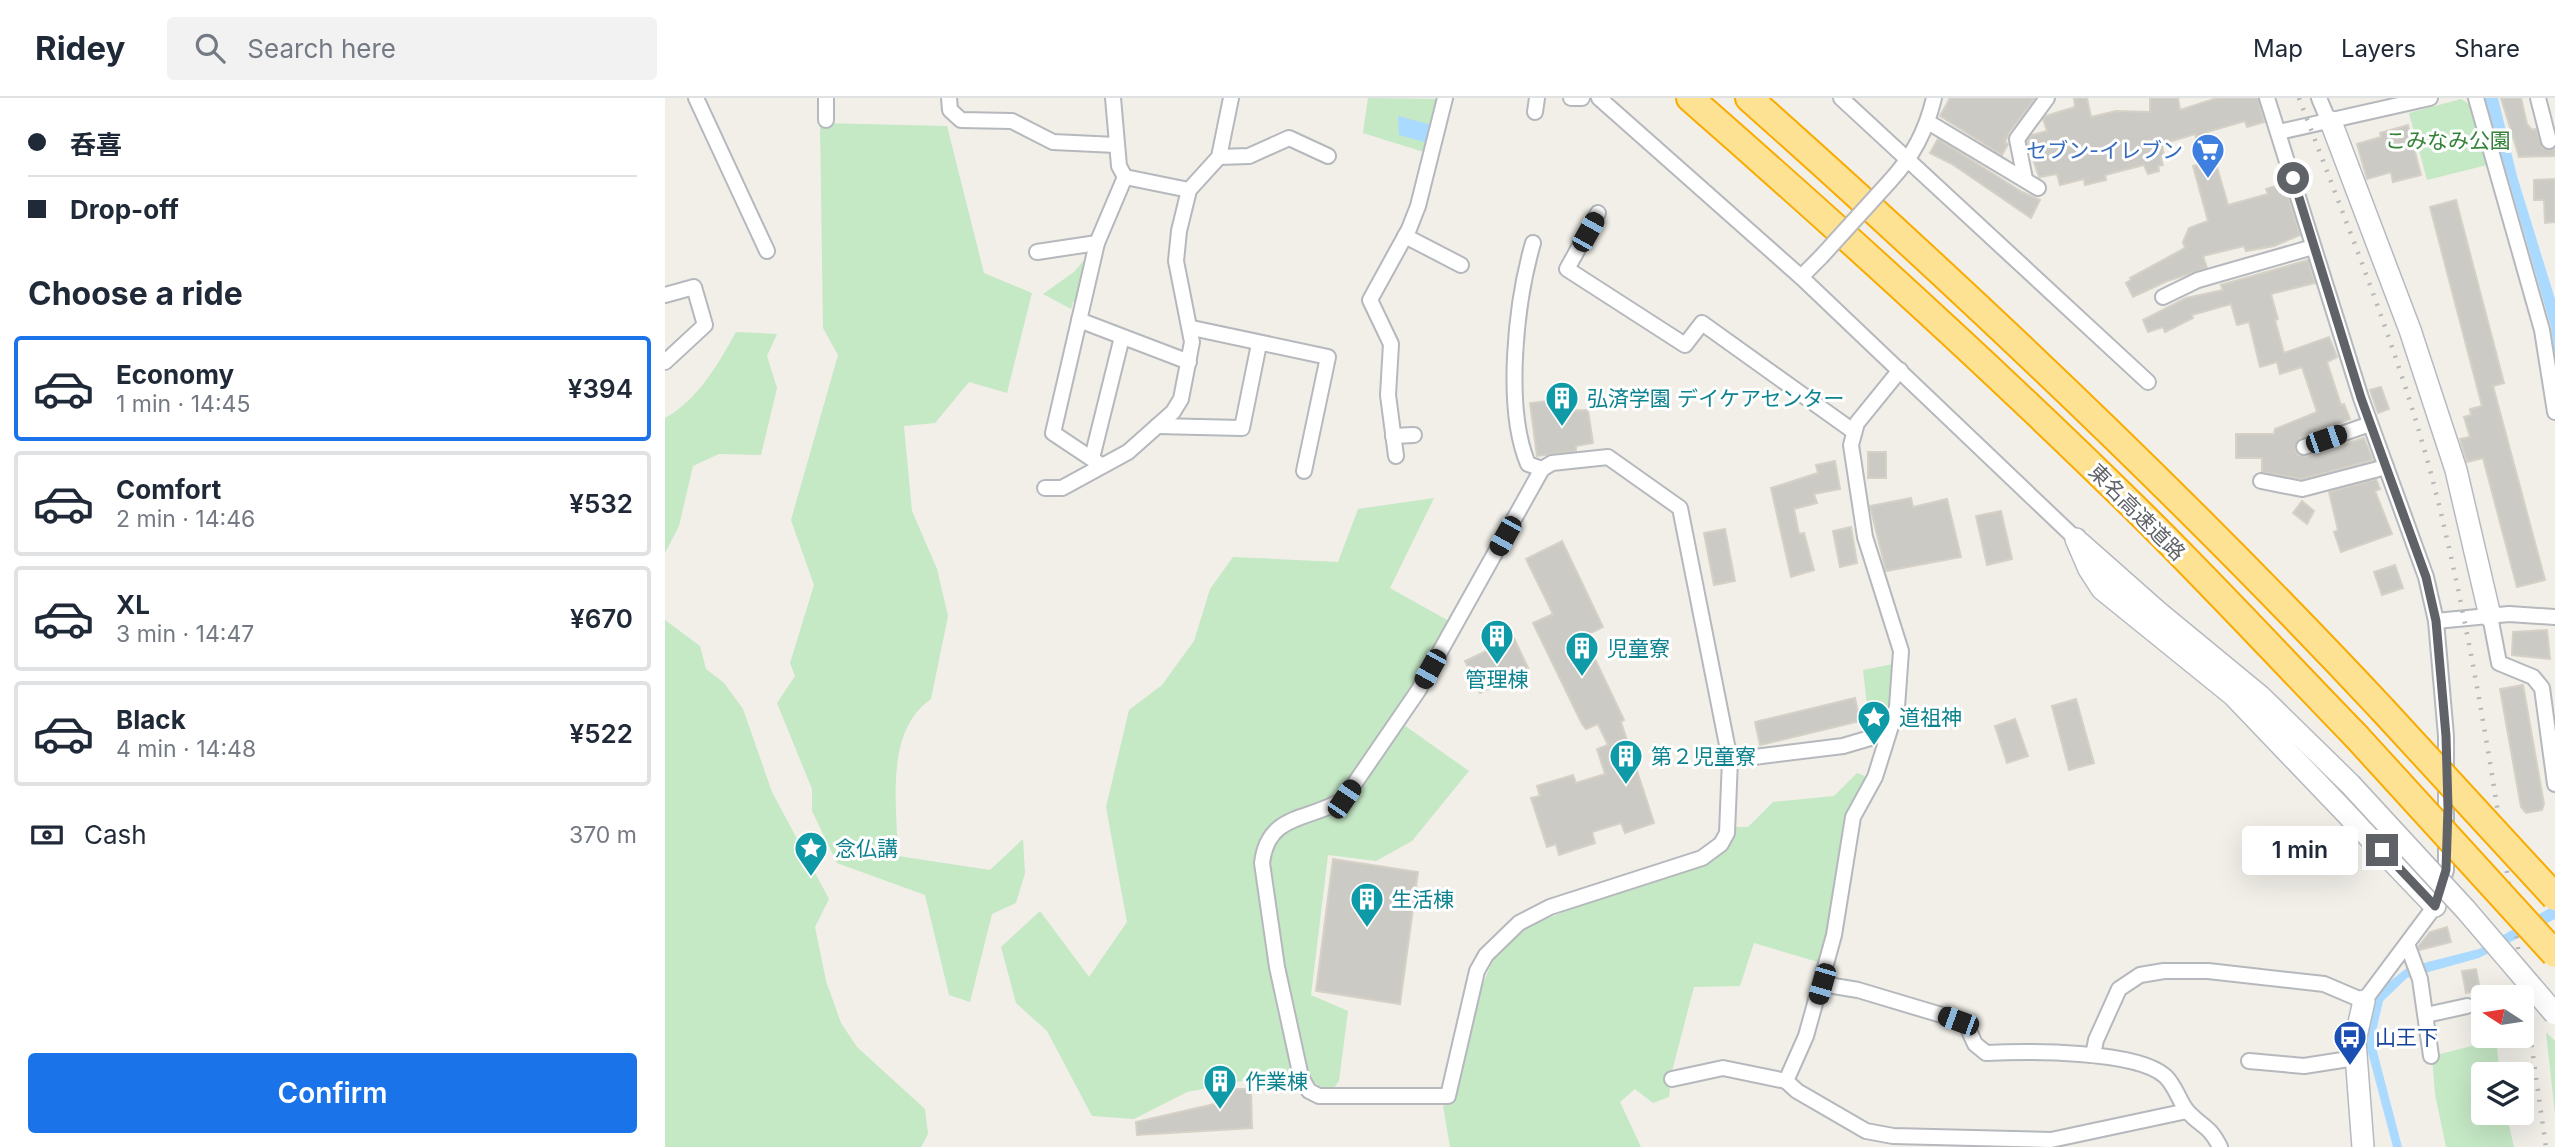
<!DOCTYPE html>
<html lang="en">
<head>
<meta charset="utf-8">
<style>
  :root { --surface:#fff; --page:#f2f2f3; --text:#1f2937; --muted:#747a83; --line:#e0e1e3; --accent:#1a73e8 }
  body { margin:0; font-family:Inter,"Noto Sans JP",sans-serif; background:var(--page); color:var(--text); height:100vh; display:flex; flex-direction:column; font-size:26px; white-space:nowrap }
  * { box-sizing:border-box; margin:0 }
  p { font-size:23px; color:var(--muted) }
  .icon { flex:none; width:38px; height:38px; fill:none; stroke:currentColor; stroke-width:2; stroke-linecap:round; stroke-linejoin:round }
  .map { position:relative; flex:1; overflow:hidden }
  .details { display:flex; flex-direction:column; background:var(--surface); width:665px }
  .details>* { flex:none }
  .guide { display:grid; align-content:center; height:154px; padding:0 28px; background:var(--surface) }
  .needle { width:46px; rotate:282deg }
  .controls { position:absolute; left:1806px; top:887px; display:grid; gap:14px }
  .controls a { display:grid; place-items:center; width:63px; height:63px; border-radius:7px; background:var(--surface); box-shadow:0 7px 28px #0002; font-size:35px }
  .end { position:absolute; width:32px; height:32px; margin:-16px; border:9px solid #5f6368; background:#fff; box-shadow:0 0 0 4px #fff }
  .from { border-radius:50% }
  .bubble { position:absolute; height:49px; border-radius:7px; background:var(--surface); box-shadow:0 7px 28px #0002; font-size:23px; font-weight:600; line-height:49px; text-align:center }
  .car { position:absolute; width:21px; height:42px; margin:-21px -10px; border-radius:9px; box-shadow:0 0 5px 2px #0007; background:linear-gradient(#222 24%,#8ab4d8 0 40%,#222 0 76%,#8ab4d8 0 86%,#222 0) }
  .guide b { display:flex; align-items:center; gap:24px; height:66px; font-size:26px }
  .guide b+b { border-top:2px solid var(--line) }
  .guide i { width:18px; height:18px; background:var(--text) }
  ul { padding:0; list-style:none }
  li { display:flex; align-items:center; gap:21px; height:105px; margin:0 14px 10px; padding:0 14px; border:4px solid var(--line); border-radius:7px }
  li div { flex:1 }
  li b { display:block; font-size:26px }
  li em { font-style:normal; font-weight:600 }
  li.active { border-color:var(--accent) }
  li>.icon { width:63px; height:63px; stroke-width:1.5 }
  h2 { padding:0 28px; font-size:32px; line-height:84px }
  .pay { display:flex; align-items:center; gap:18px; height:77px; padding:0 28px; font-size:26px }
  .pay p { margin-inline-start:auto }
  .primary-button { display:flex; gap:14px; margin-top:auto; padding:14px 28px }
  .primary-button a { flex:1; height:80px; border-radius:7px; background:var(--accent); color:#fff; font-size:28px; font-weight:600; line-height:80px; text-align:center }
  header { display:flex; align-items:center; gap:42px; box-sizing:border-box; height:98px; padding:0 35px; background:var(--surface); border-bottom:2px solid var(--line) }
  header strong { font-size:33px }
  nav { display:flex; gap:38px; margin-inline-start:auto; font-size:24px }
  .search { width:490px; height:63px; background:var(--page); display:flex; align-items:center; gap:18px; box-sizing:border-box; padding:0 24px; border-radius:7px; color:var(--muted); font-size:26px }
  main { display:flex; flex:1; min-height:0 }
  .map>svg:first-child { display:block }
  .green { fill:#c5e8c5 }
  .water { fill:#aadaff }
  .building { fill:#cccac5; stroke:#d6d1c6; stroke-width:2 }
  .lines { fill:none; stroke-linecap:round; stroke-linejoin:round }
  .street-casing { stroke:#b5b8bc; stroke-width:18 }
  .secondary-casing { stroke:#b6babf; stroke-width:24 }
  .highway-casing { stroke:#f9ab00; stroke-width:30 }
  .street { stroke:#fff; stroke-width:14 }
  .secondary { stroke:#fff; stroke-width:21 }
  .highway { stroke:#fde293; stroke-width:26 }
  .rail { stroke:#b6b7b8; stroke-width:4.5; stroke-dasharray:2 9; stroke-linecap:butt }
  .street-bridge-casing { stroke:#b5b8bc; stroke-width:18; stroke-linecap:butt }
  .secondary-bridge-casing { stroke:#b6babf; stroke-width:24; stroke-linecap:butt }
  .highway-bridge-casing { stroke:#f9ab00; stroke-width:30; stroke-linecap:butt }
  .street-bridge { stroke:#fff; stroke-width:14 }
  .secondary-bridge { stroke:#fff; stroke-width:21 }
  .highway-bridge { stroke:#fde293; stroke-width:26 }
  .route { stroke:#5f6368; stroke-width:9 }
  .labels { text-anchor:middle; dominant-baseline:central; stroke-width:6; stroke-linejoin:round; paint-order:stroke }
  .park-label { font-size:21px; fill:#348238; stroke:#fff }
  .shop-label { font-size:21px; fill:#366cbe; stroke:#fff; text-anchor:end }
  .culture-label { font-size:21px; fill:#0d838f; stroke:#fff; text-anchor:start }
  .street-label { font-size:21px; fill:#5f6368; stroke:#fff }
  .transit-label { font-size:21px; fill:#164399; stroke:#fff; text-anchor:start }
</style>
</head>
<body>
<header>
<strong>Ridey</strong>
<div class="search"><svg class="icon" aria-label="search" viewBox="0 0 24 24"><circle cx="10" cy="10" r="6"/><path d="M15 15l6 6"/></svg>Search here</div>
<nav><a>Map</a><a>Layers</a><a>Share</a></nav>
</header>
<main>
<section class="details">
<div class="guide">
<b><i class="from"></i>呑喜</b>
<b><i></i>Drop-off</b>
</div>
<h2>Choose a ride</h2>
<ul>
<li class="active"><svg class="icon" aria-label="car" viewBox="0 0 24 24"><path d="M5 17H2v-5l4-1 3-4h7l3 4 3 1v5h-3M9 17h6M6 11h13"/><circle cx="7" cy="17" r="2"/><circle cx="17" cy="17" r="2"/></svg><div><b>Economy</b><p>1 min · 14:45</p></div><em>¥394</em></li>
<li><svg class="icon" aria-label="car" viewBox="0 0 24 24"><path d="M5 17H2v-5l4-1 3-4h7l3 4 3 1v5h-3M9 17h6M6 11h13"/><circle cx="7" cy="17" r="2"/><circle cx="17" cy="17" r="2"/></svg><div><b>Comfort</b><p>2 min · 14:46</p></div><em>¥532</em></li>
<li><svg class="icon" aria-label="car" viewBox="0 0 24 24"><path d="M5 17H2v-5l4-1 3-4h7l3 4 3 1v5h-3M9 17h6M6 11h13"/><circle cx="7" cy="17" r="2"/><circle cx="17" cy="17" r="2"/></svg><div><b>XL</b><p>3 min · 14:47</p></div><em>¥670</em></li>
<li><svg class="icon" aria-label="car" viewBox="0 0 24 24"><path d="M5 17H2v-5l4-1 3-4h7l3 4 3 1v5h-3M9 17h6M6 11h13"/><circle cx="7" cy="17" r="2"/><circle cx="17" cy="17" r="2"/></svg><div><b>Black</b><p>4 min · 14:48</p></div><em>¥522</em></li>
</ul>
<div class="pay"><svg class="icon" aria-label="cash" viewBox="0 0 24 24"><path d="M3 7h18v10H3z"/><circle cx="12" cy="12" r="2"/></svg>Cash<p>370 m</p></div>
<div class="primary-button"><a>Confirm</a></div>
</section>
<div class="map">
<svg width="1890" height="1049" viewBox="0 0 1890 1049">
  <rect width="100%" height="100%" fill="#f1efe8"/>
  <!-- green -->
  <g class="green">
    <polygon points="703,0 774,1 769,9 762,55 698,35"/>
    <polygon points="1796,1 1805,7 1822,67 1762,82 1744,15"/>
    <path d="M155,25L282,28L319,175L367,195L342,295L304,284L270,325L239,328L247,413L272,471L283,518L266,601C219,634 232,708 233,758L325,772L358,741L360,775L351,805L327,816L305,904L284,897L260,797L172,765L147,713V691L112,605L130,578L125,565L149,487L126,422L173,257L158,230Z"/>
    <polygon points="419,162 421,164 413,204 408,204 406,211 378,196 409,174"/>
    <path d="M71,234L112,236L102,258L112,290L96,357L54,356L28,368L14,428L0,455V320C33,302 53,266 71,234Z"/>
    <polygon points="769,400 725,490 784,523 729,620 804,673 747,743 711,763 663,757 646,897 683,913 674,983 668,991 657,993 639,973 621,940 630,990 622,991 598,979 522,994 469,1021 427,1018 382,933 351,905 336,849 375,813 424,879 462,824 441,709 464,612 497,587 529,543 545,491 568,459 673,464 693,411"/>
    <polygon points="0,522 35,548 41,571 59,585 78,611 107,694 164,801 150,829 161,883 176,925 192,949 260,1011 263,1036 256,1049 0,1049"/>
    <polygon points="1228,566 1226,612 1205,633 1198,572"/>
    <polygon points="1192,675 1202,679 1179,718 1162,837 1153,864 1089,845 1075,888 1029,889 1007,973 1004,999 988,1005 970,991 955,1004 976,1049 785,1049 778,1008 789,1005 812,900 828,862 859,830 921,805 1044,764 1057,756 1071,729 1083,729 1108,704 1169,698"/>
    <polygon points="1881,934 1890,943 1890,1016"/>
    <polygon points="1831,942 1835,976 1818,976 1818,1015 1841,1015 1849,1049 1781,1049 1770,996 1767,958"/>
  </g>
  <!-- water -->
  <g class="water">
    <polygon points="1820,0 1833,0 1852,78 1890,201 1890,263 1886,229"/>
    <polygon points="733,18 767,27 763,45 734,37"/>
    <polygon points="1890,807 1890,821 1814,860 1742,880 1718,903 1709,942 1737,1049 1728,1049 1700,943 1706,909 1712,898 1719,888 1743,869 1814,851"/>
  </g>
  <!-- building -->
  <g class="building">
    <polygon points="1285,0 1370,0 1344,35 1340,44 1343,46 1337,57 1275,18"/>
    <polygon points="1409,0 1422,0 1426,19 1451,13 1485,14 1485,0 1513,0 1515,12 1552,0 1593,0 1599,24 1582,29 1580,23 1542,34 1544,40 1532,43 1530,36 1497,46 1499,60 1496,61 1498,67 1493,68 1494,73 1483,76 1479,67 1440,77 1441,82 1420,87 1419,81 1395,87 1392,76 1374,79 1362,43 1367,37 1382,33 1378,21 1381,18 1410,9"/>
    <polygon points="1836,0 1856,0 1862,26 1867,32 1871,31 1878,50 1890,50 1890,58 1854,59"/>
    <polygon points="1743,27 1756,77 1728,84 1726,74 1702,81 1692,46 1716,39 1715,35"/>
    <polygon points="1273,41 1357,94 1375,102 1366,120 1287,66 1265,55"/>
    <polygon points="1550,62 1563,107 1603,96 1601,91 1619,85 1635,137 1609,148 1581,153 1579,148 1538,158 1542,170 1502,183 1468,199 1461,185 1466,182 1465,180 1520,150 1518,144 1524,130 1543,123 1528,68"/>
    <polygon points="1890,81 1890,124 1880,125 1879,102 1869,102 1869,82"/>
    <polygon points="1791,102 1839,285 1828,288 1880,482 1852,489 1818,360 1802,364 1795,341 1805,339 1799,319 1806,317 1805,311 1817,308 1765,109"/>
    <polygon points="1643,162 1650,185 1606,196 1613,221 1610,222 1619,255 1664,239 1672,259 1662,264 1676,307 1679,306 1685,321 1635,340 1630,352 1633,357 1642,358 1699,340 1708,362 1637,381 1597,374 1597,360 1571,360 1571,336 1609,336 1610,331 1652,314 1637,269 1615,276 1612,264 1595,269 1584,224 1572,227 1566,206 1527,217 1528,220 1500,234 1498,229 1483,234 1478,222 1521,200 1558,192 1556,187"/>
    <polygon points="1716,289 1724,311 1713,315 1705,292"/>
    <polygon points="890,302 891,313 923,312 928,345 911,348 911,353 872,358 865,305"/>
    <rect x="1203" y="354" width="18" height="26"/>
    <polygon points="1170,363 1175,391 1149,396 1152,405 1129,411 1134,436 1139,435 1149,472 1126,479 1106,390 1153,375 1151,367"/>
    <polygon points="1711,381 1715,391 1710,393 1727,436 1676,454 1669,434 1673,432 1664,394"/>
    <polygon points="1246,400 1248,409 1282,401 1296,459 1221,473 1205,408"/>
    <polygon points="1637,403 1649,413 1642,426 1628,415"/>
    <polygon points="1336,413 1347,461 1322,467 1311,418"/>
    <polygon points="1186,429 1192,465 1175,469 1168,433"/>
    <polygon points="1060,431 1070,483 1049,487 1039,435"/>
    <polygon points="897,443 938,529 919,538 959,622 956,624 989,725 960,735 956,725 927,734 930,745 894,757 891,746 882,749 866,700 875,698 872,688 908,677 911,685 940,676 932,651 943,647 933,626 921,631 917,626 868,525 888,516 861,461"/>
    <polygon points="1730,467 1738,490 1717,497 1709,474"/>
    <polygon points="1882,532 1885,561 1847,557 1848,534"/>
    <polygon points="849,540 864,572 815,595 800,563"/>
    <polygon points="1858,587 1879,706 1877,712 1861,715 1856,709 1835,591"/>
    <polygon points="1190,600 1195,623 1095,647 1090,624"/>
    <polygon points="1411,601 1429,665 1404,672 1387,608"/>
    <polygon points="1350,621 1363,658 1342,665 1330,628"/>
    <polygon points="668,761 753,774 735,906 651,893"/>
    <polygon points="1782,829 1786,844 1754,852 1753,849 1765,834"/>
    <polygon points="1811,871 1815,892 1801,895 1797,873"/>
    <polygon points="557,991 586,991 587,1030 472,1037 471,1024 558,1004"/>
  </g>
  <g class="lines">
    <defs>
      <g id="street">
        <polyline points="31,0 102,153"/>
        <polyline points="284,0 285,12 296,22 347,23 388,44 451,47"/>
        <polyline points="448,0 454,68 460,79 524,92"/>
        <polyline points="906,0 917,0"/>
        <polyline points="934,0 1136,179 1411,441"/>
        <polyline points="1176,0 1483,284"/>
        <polyline points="1654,0 1664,24"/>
        <polyline points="1811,0 1877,232 1890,314"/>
        <polyline points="1873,0 1884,43"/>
        <polyline points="870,14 872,0"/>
        <polyline points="161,22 161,0"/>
        <polyline points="1263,24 1373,90"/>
        <polyline points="1614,34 1765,0"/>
        <polyline points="554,59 584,58 624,40 663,58"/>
        <polyline points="1360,81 1352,41 1382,0"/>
        <path d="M1225,83C1248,58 1261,33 1269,0"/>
        <polyline points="933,115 902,171 1020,247 1037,225 1188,333"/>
        <polyline points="740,138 796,167"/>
        <path d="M868,145C851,204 839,309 863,366L877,371"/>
        <polyline points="372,154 432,145"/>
        <polyline points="1136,179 1156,159"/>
        <polyline points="0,197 29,189 40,227 0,264"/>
        <polyline points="1498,199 1533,182 1648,149"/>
        <polyline points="414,222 524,264"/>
        <polyline points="527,230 663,259 639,373"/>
        <polyline points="492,328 577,330 594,246"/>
        <polyline points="728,338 749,337"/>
        <polyline points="1639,349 1705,326"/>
        <polyline points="731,358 723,297 726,246 705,202 744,131 753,108 780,0"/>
        <path d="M943,359L1015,410L1065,662L1062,735L1056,746L1037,760L885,809L854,825L821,857L812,873L783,998H654L644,993L636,979L612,869L597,765C603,714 645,723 679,701L753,593L877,371L887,365Z"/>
        <polyline points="427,360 457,239"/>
        <polyline points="436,367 388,335 432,145 460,79"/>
        <polyline points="1596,383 1637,391 1721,369"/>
        <polyline points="380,390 397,390 463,354 508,314 516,301 527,244 511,163 514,133 524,92 554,59 566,0"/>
        <polyline points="1825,518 1834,565 1868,579 1877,590 1890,686"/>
        <polyline points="1771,523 1844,516 1890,519"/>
        <polyline points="1226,628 1210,679 1188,719 1169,837 1141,938 1121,983 1132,993 1201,1033 1228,1038 1386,1042 1522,1013"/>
        <polyline points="1065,662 1178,648 1212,638 1226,628 1232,609 1236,553 1200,439 1186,347 1192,325 1235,272"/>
        <polyline points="1742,846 1755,881 1766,958"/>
        <path d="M1157,886L1193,892L1300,924L1310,946L1321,955C1361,953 1471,952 1500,978C1511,988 1514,1004 1523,1014C1538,1030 1544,1027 1555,1049"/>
        <polyline points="1761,917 1802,908"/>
        <polyline points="1428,957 1431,942 1454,891 1475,877 1499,873 1543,873 1659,886 1699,903 1770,808 1781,772 1781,638 1771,523 1761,479 1696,300 1602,0"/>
        <polyline points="1584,963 1639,968 1690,960"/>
        <polyline points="1007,981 1058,970 1121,983"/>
      </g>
      <g id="secondary">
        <polyline points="1666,24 1745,232 1791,372 1825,518"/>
        <polyline points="1411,441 1424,471 1437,491 1568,597 1770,808"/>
        <polyline points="1415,445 1493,514 1595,598 1685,686"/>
        <polyline points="1698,1049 1690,943 1699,903"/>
      </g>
      <g id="highway">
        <path d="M1025,0C1179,135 1331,273 1477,417C1550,489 1619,564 1691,638"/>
        <path d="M1084,0C1303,195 1516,396 1717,611"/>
      </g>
    </defs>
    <!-- street casing -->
    <use href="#street" class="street-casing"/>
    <!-- secondary casing -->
    <use href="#secondary" class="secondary-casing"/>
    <!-- highway casing -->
    <use href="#highway" class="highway-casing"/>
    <!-- street -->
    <use href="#street" class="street"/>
    <!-- secondary -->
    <use href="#secondary" class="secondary"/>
    <!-- highway -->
    <use href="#highway" class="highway"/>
    <!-- rail -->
    <path class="rail" d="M1634,0C1685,135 1741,270 1775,411C1825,620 1850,836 1881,1049"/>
    <defs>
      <polyline id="street-bridge" points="1156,159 1225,83"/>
      <polyline id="secondary-bridge" points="1685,686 1801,812 1890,916"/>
      <g id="highway-bridge">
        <polyline points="1717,611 1890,799"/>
        <polyline points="1691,638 1890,856"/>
      </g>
    </defs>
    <!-- street-bridge casing -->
    <use href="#street-bridge" class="street-bridge-casing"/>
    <!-- secondary-bridge casing -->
    <use href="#secondary-bridge" class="secondary-bridge-casing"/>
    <!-- highway-bridge casing -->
    <use href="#highway-bridge" class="highway-bridge-casing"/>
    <!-- street-bridge -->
    <use href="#street-bridge" class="street-bridge"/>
    <!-- secondary-bridge -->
    <use href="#secondary-bridge" class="secondary-bridge"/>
    <!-- highway-bridge -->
    <use href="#highway-bridge" class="highway-bridge"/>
  </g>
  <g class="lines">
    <!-- route -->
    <polyline class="route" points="1628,80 1696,300 1761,479 1771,523 1781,638 1783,710 1781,772 1770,808 1717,752"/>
  </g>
  <!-- icons -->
  <defs>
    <symbol id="supermarket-pin" viewBox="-11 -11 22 30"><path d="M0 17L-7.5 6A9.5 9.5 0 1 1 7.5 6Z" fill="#3f7fe0" stroke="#fff"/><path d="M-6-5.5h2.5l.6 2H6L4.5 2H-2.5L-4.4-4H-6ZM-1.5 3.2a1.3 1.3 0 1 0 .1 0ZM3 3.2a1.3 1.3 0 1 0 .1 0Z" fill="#fff"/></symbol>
    <symbol id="building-pin" viewBox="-11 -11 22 30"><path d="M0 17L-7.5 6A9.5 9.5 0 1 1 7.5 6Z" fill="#0f9aa8" stroke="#fff"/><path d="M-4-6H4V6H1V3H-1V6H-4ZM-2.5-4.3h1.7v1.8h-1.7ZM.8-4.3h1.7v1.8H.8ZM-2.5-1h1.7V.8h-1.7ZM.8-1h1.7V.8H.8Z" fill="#fff"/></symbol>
    <symbol id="sight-pin" viewBox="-11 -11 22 30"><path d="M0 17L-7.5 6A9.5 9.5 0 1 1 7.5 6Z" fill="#0f9aa8" stroke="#fff"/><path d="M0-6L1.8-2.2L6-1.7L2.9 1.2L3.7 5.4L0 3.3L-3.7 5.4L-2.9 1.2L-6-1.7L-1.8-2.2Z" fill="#fff"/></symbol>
    <symbol id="bus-pin" viewBox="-11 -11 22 30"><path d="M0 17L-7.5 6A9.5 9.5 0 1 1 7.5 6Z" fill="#1a4fb4" stroke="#fff"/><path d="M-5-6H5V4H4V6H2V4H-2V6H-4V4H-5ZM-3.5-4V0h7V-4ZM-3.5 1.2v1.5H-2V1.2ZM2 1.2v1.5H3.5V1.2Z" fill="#fff"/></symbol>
  </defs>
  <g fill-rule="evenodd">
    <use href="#supermarket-pin" x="1524" y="33" width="38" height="52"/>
    <use href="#building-pin" x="878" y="281" width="38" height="52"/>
    <use href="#building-pin" x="813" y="519" width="38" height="52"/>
    <use href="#building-pin" x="898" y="531" width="38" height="52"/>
    <use href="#sight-pin" x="1190" y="600" width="38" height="52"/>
    <use href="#building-pin" x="942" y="639" width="38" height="52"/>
    <use href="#sight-pin" x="127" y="731" width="38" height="52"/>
    <use href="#building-pin" x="683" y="782" width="38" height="52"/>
    <use href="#bus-pin" x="1666" y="920" width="38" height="52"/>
    <use href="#building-pin" x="536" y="964" width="38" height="52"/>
  </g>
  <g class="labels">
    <!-- park labels -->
    <g class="park-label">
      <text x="1783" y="42">こみなみ公園</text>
    </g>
    <!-- shop labels -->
    <g class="shop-label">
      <text x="1518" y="52">セブン-イレブン</text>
    </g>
    <!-- culture labels -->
    <g class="culture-label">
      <text x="922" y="300">弘済学園 デイケアセンター</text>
      <text x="942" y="550">児童寮</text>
      <text x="832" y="581" text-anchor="middle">管理棟</text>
      <text x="1234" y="619">道祖神</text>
      <text x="986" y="658">第２児童寮</text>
      <text x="170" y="750">念仏講</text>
      <text x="726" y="801">生活棟</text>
      <text x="580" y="983">作業棟</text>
    </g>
    <!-- street labels -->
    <g class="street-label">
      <text transform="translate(1472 414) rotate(45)">東名高速道路</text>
    </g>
    <!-- transit labels -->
    <g class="transit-label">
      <text x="1710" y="939">山王下</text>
    </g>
  </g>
</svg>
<div class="controls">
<a><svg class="needle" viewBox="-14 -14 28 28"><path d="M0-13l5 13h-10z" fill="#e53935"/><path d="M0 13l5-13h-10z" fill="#747a83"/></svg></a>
<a><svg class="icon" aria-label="layers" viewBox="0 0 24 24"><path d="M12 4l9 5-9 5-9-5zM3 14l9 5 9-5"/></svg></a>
</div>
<i class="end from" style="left:1628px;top:80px"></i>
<i class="end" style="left:1717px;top:752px"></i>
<div class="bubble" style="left:1577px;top:728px;width:116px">1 min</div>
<i class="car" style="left:923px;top:134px;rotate:29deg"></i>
<i class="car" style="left:1661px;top:341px;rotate:71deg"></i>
<i class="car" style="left:840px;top:438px;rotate:209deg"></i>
<i class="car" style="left:765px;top:571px;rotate:209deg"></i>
<i class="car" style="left:679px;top:701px;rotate:34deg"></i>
<i class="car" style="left:1157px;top:886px;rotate:196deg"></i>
<i class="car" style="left:1293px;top:923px;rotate:290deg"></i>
</div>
</main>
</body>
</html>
